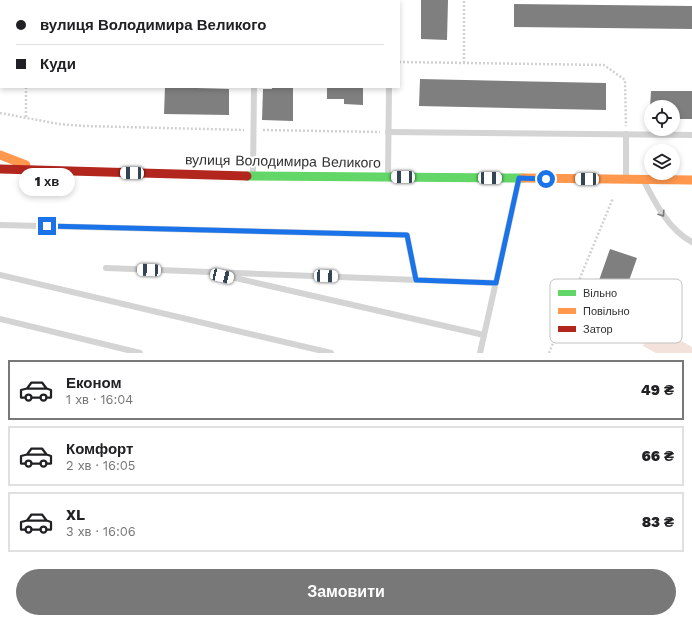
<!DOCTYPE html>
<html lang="uk">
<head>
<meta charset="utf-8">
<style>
  :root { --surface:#fff; --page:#f2f2f2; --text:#202124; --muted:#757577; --line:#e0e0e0; --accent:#787878 }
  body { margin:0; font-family:"Work Sans",sans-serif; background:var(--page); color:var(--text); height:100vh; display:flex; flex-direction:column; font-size:15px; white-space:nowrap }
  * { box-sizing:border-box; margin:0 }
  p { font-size:13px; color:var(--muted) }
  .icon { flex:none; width:22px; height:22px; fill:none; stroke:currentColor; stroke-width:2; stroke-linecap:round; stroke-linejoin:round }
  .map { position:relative; height:353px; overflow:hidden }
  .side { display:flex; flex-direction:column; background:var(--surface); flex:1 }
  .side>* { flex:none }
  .banner { position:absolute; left:0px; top:0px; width:400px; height:88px; box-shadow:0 2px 6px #0003; display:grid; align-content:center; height:88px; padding:0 16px; background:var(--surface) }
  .fabs { position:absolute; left:644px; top:100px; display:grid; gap:8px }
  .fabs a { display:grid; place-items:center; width:36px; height:36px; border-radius:50%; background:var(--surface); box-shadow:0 2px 6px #0003; font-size:20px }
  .end { position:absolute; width:18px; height:18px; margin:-9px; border:5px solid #1a73e8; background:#fff; box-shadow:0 0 0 2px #fff }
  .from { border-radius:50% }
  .bubble { position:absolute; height:28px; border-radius:14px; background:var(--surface); box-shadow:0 2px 6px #0003; font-size:13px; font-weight:800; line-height:28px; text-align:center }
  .car { position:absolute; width:12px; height:24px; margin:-12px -6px; border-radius:5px; box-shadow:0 0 3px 1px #0007; background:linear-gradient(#fff 24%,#345 0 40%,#fff 0 76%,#345 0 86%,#fff 0) }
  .banner b { display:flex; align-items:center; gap:14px; height:38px; font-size:15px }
  .banner b+b { border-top:1px solid var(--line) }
  .banner i { width:10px; height:10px; background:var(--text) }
  ul { padding:7px 0 0; list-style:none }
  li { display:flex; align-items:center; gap:12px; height:60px; margin:0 8px 6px; padding:0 8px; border:2px solid var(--line); border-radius:0px }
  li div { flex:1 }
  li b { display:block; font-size:15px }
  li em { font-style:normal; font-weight:800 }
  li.on { border-color:var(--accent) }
  li>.icon { width:36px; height:36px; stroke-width:1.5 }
  .primary-button { display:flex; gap:8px; margin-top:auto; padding:8px 16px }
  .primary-button a { flex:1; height:46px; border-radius:24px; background:var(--accent); color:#fff; font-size:16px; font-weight:800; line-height:46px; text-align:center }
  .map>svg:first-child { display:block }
  .water { fill:#f2e2db }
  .building { fill:#7f7f7f }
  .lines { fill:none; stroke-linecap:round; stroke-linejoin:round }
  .path { stroke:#d1d1d1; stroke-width:2.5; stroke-dasharray:2 2; stroke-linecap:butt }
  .lane { stroke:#d4d4d4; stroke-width:6 }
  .fast { stroke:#63d668; stroke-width:9 }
  .slow { stroke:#ff974d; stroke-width:9 }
  .jam { stroke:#b3261e; stroke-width:9 }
  .oneway { stroke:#7a7a7a }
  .route { stroke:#1a73e8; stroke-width:5 }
  .labels { text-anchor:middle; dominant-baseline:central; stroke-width:4; stroke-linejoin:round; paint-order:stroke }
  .street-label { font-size:14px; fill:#303030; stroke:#fff }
  .key { fill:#fff; stroke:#c1c1c1; stroke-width:1 }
  .key-label { font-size:11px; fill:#303030 }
</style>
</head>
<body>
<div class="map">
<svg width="692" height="353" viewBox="0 0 692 353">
  <rect width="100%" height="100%" fill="#fff"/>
  <!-- water -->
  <polygon class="water" points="655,326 692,347 692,353 656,353 643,346"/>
  <!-- building -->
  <g class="building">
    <polygon points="421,0 448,0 447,40 421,39"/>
    <polygon points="514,4 692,6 692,29 514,27"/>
    <polygon points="420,79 606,83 606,110 419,106"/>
    <polygon points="165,87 229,89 229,115 164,114"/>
    <polygon points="272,87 293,87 293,121 262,120 263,89 272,89"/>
    <polygon points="327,87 363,87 363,105 344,104 344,99 327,99"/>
    <polygon points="651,91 692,91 692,119 673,119 673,107 650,107"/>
    <polygon points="610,249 637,258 624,295 597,286"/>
  </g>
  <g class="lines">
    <!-- path -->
    <g class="path">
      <polyline points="327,0 328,1"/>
      <polyline points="399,62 604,65 625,80 626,126"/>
      <polyline points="464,63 464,0"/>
      <polyline points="26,87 26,119"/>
      <polyline points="0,113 59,124 84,126 244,130"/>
      <polyline points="263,130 380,132"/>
      <polyline points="549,353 613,198"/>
    </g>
    <!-- lane -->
    <g class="lane">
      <polyline points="24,0 24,1"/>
      <polyline points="255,1 255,0"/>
      <polyline points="390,1 390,0"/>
      <polyline points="388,132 692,135"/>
      <polyline points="626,134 626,178"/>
      <polyline points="253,174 254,87"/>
      <polyline points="388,175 389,87"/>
      <path d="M644,181C655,203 669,230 692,242"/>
      <polyline points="0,225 407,235 416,280"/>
      <polyline points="106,268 496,283"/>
      <polyline points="0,275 331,353"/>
      <polyline points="222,275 484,335"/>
      <polyline points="0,319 140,353"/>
      <polyline points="480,353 519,179"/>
    </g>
    <!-- fast -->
    <polyline class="fast" points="247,176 523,178"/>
    <!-- slow -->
    <g class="slow">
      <polyline points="0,155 26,165"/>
      <polyline points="523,178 692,180"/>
    </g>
    <!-- jam -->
    <polyline class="jam" points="0,169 247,176"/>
  </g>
  <!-- one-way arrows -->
  <defs><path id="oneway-chevron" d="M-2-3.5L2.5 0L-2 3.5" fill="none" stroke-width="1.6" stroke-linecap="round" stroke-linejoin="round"/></defs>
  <use class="oneway" href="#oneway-chevron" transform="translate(662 214) rotate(56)"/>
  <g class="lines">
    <!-- route -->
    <polyline class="route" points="47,226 407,235 416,280 496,283 519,178 546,179"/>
  </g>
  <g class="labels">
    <!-- street labels -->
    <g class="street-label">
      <text transform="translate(283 161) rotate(1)">вулиця Володимира Великого</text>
    </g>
  </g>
  <!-- legend -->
  <rect x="550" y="279" width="132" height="64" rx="6" class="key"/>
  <rect x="558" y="290" width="18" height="6" fill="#63d668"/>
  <rect x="558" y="308" width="18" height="6" fill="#ff974d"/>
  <rect x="558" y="326" width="18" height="6" fill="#b3261e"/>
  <g class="key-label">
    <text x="583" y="297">Вільно</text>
    <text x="583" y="315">Повільно</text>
    <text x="583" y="333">Затор</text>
  </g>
</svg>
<div class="fabs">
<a><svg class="icon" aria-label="locate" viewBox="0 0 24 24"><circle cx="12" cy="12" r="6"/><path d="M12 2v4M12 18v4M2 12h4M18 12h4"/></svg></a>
<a><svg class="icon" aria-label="layers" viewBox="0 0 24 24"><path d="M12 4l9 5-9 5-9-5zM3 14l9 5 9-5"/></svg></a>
</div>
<i class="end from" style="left:546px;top:179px"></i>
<i class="end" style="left:47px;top:226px"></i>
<div class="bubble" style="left:19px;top:168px;width:56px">1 хв</div>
<i class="car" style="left:132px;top:173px;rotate:271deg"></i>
<i class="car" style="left:403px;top:177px;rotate:271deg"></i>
<i class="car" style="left:490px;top:178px;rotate:91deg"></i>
<i class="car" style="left:587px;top:179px;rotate:271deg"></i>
<i class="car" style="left:149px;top:270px;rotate:272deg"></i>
<i class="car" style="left:222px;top:276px;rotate:103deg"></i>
<i class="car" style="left:326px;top:276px;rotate:92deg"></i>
<div class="banner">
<b><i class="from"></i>вулиця Володимира Великого</b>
<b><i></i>Куди</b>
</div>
</div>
<section class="side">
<ul>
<li class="on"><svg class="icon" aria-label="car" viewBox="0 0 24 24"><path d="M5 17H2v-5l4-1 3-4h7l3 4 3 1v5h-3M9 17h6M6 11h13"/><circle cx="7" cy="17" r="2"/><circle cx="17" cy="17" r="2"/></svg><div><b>Економ</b><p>1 хв · 16:04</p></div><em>49 ₴</em></li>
<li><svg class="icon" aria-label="car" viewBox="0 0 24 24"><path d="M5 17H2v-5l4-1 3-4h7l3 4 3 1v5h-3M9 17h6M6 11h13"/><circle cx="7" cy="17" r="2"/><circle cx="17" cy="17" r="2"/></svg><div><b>Комфорт</b><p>2 хв · 16:05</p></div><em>66 ₴</em></li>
<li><svg class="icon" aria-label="car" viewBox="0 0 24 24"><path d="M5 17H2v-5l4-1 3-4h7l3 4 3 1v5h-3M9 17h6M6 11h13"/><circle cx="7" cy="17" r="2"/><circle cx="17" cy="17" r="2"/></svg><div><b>XL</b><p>3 хв · 16:06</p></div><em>83 ₴</em></li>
</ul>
<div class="primary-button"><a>Замовити</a></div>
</section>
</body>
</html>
